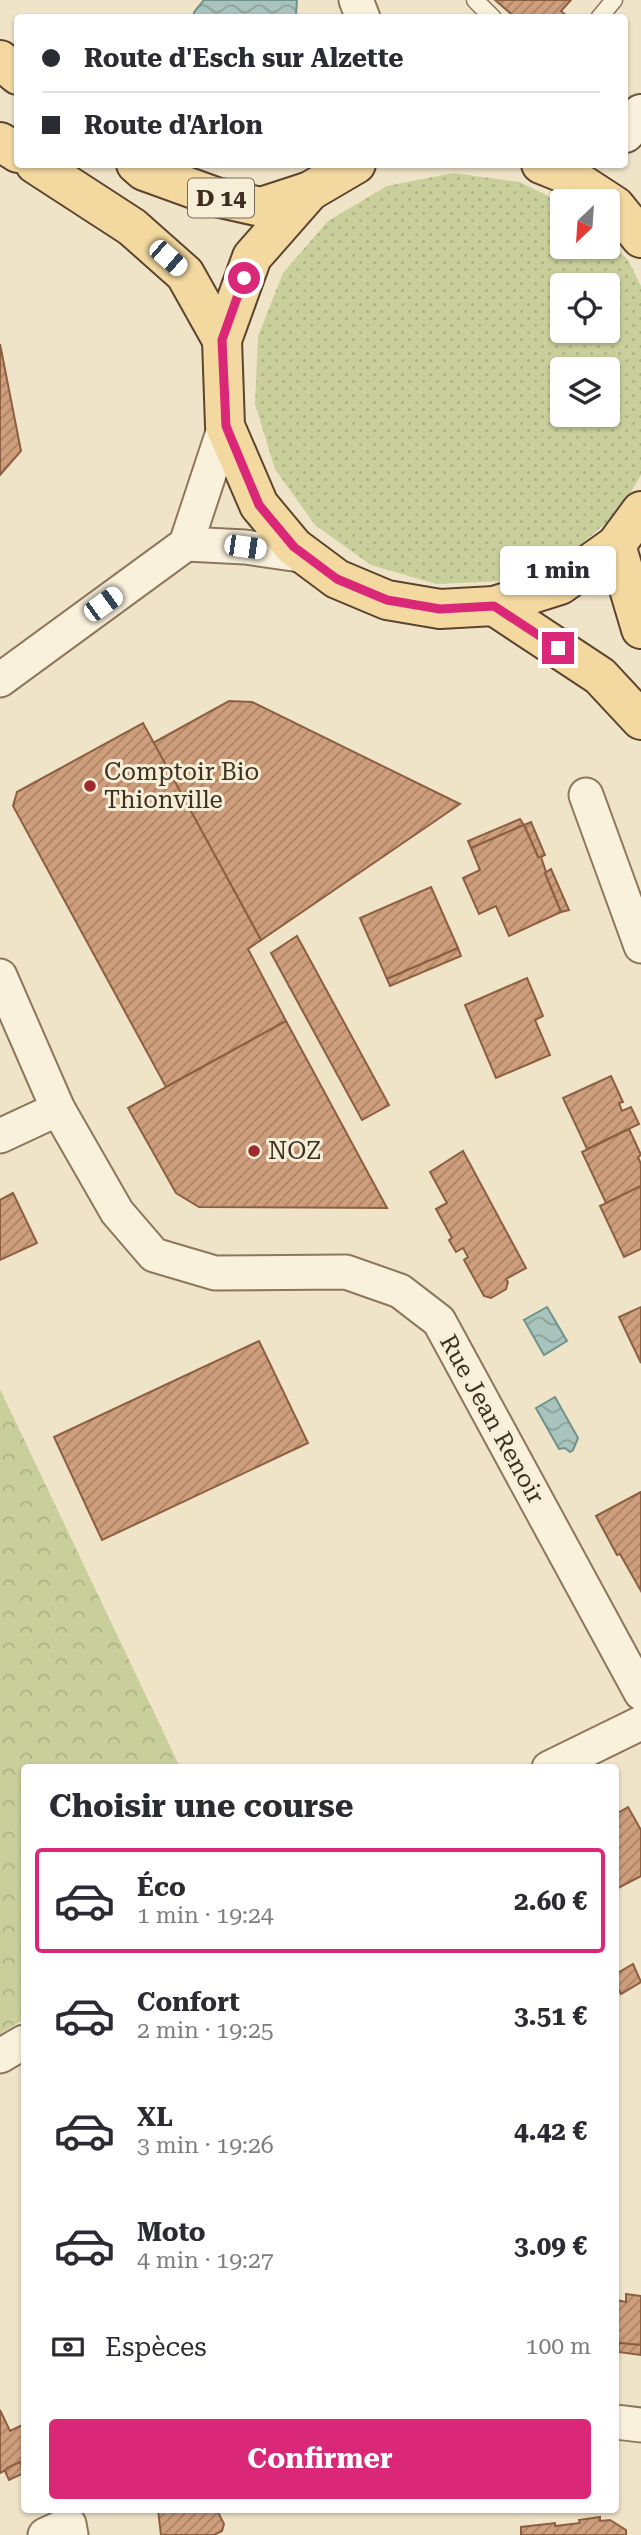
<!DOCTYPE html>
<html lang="fr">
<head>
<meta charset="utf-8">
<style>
  :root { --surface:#fff; --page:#f2f2f3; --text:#2b2b33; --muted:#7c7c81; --line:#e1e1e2; --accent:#db2777 }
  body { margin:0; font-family:"Roboto Serif",serif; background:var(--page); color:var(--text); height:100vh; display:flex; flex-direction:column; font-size:26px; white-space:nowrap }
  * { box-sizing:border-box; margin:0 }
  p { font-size:23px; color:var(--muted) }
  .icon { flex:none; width:38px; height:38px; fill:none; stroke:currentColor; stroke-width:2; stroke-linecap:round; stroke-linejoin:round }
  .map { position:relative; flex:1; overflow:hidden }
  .panel { position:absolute; left:21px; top:1764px; width:598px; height:749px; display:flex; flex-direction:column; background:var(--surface); border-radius:7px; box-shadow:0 2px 5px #0004 }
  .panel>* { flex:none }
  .guide { position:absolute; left:14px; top:14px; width:614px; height:154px; border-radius:7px; box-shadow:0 2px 5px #0004; display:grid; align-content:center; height:154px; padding:0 28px; background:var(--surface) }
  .needle { width:46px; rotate:205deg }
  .controls { position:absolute; left:550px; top:189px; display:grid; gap:14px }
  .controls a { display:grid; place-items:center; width:70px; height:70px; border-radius:7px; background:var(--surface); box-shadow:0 2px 5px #0004; font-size:35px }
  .end { position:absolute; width:32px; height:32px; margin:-16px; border:9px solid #db2777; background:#fff; box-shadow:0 0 0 4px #fff }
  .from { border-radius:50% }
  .bubble { position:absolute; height:49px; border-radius:7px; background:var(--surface); box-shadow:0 2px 5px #0004; font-size:23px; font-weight:700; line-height:49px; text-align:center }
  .car { position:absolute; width:21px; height:42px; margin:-21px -10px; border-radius:9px; box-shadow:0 0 5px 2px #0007; background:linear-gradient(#fff 24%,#345 0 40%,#fff 0 76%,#345 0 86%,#fff 0) }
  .guide b { display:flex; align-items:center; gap:24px; height:66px; font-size:26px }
  .guide b+b { border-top:2px solid var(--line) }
  .guide i { width:18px; height:18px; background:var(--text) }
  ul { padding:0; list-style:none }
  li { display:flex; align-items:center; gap:21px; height:105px; margin:0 14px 10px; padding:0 14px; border:4px solid transparent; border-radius:7px }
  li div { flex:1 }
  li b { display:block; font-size:26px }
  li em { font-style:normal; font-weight:700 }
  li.selected { border-color:var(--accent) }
  li>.icon { width:63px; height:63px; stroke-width:1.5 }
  h2 { padding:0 28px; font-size:32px; line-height:84px }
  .pay { display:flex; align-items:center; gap:18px; height:77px; padding:0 28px; font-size:26px }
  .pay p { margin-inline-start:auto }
  .action { display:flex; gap:14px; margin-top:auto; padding:14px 28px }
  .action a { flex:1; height:80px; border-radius:7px; background:var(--accent); color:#fff; font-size:28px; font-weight:700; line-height:80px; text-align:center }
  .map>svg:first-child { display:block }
  .grass { fill:url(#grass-dots); fill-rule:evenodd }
  .forest { fill:url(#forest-crowns) }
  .water { fill:url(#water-waves); stroke:#6f938a; stroke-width:2 }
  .building { fill:url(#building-hatch); stroke:#8d5f41; stroke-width:2 }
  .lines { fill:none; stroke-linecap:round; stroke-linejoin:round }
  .lane-casing { stroke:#8d765c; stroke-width:19 }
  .street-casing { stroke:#8d765c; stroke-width:37 }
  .secondary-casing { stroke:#6f573f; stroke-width:42 }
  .primary-casing { stroke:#5b4430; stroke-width:42 }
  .lane { stroke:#faf1dc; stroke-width:16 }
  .street { stroke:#faf1dc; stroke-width:33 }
  .secondary { stroke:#faf1dc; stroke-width:38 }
  .primary { stroke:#f3d9a0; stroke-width:38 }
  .route { stroke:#db2777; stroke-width:9 }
  .poi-dot { fill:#9e2a2b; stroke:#f7eed8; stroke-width:2.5 }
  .labels { text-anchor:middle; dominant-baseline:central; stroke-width:6; stroke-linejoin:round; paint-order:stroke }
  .shield { fill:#f7eed8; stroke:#756857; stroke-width:2 }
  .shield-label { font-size:23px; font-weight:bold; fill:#3d2e20 }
  .poi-label { font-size:24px; fill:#3d2e20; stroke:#f7eed8; text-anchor:start }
  .street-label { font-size:24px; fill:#3d2e20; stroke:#f7eed8 }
</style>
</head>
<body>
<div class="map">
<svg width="641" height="2535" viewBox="0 0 641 2535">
  <defs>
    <pattern id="grass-dots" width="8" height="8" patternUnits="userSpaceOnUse" patternTransform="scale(1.75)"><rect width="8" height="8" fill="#c9cf9b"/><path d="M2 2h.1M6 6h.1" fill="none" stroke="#aeb285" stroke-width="1.8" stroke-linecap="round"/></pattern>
    <pattern id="forest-crowns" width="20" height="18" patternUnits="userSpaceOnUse" patternTransform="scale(1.75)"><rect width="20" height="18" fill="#c9cf9b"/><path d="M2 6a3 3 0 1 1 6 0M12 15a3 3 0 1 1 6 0" fill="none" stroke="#aeb285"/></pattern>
    <pattern id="water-waves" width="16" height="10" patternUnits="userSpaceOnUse" patternTransform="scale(1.75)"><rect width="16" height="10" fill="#a9c4bc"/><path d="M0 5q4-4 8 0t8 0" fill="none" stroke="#8ba098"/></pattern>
    <pattern id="building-hatch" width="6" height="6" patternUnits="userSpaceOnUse" patternTransform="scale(1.75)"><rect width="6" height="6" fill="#cf9f7d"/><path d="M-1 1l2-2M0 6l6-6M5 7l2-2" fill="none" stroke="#a98266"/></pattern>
  </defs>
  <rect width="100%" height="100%" fill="#f0e4c8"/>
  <!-- grass -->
  <path class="grass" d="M453,173L520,182L562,203V247H607V239L628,260L641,286V475L619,512L568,555L505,581L436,584L371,565L315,525L275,469L255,404L258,336L283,273L328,221L387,186ZM562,285H607V331H562ZM562,369H607V415H562Z"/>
  <!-- forest -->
  <polygon class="forest" points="0,1389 180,1767 24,1768 24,2019 0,2034"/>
  <!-- water -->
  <g class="water">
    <polygon points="204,0 297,0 296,15 291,18 194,17 194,12"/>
    <polygon points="547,1307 567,1341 544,1355 524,1320"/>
    <polygon points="555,1397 578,1438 573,1450 570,1452 565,1448 559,1449 536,1408"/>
  </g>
  <!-- building -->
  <g class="building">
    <polygon points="495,0 571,0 561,11 569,18 516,18"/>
    <polygon points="0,344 21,451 0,475"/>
    <polygon points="229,701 252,702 460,804 261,940 153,743"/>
    <polygon points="143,723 261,940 248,949 286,1021 166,1087 13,806 17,792"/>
    <polygon points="520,819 524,825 471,848 468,841"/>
    <polygon points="531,822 545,855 541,857 538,857 524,825"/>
    <polygon points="524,825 538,857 541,857 546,872 545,873 561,912 509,936 496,906 479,914 463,878 480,870 471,848"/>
    <polygon points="551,869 569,910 561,912 545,873"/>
    <polygon points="431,887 458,948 387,979 360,918"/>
    <polygon points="297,936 389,1105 362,1120 271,953"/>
    <polygon points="458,948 461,956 390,986 387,979"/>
    <polygon points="527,978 543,1016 535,1020 550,1055 496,1078 465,1005"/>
    <polygon points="286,1021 387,1208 199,1207 176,1193 128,1108"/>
    <polygon points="611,1076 623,1102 619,1103 622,1111 631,1107 639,1124 587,1149 563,1098"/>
    <polygon points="629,1129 641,1155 638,1157 641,1164 641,1186 606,1203 582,1152"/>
    <polygon points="463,1151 526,1268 506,1279 508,1282 506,1289 491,1298 484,1296 464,1260 468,1257 463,1248 456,1252 449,1240 452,1238 436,1209 447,1203 430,1172"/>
    <polygon points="641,1186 641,1249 624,1257 600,1206"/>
    <polygon points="13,1193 37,1243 0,1260 0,1200"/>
    <polygon points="641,1307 641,1363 619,1317"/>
    <polygon points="259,1341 308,1443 102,1540 54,1437"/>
    <polygon points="641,1492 641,1591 620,1554 617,1555 596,1516"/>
    <polygon points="628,1807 641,1830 641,1876 616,1889 616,1814"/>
    <polygon points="633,1964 641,1982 621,1994 616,1984 616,1974"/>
    <polygon points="626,2294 641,2296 641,2345 619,2343 619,2347 616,2347 616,2300 626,2302"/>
    <polygon points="619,2343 641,2345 641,2355 618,2352"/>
    <polygon points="0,2410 10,2431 24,2424 24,2469 20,2462 0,2473"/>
    <polygon points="20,2462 24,2473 9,2480 5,2471 7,2468"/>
    <polygon points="158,2510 211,2510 218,2512 224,2524 222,2531 214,2535 161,2535"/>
    <polygon points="600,2517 600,2521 610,2520 626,2530 626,2535 521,2535 521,2527 555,2523 555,2526 580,2523 579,2520"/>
  </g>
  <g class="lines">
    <defs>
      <g id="lane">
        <polyline points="475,0 493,18"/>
        <polyline points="599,18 614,0"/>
      </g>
      <g id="street">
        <polyline points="356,0 363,18"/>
        <polyline points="186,544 245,547 307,556"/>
        <polyline points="0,680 186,544 225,426"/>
        <polyline points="586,795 641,946"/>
        <polyline points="0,976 58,1109 117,1212 154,1255 215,1273 346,1272 400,1291 439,1321 641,1693"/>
        <polyline points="0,1136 58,1109"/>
        <polyline points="549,1768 641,1723"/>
        <polyline points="0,2056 24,2042"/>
        <polyline points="616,2422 641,2425"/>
        <polyline points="45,2535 69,2524 71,2535"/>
      </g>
      <polyline id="secondary" points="625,133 641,114"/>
      <g id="primary">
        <polyline points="0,60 18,75"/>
        <polyline points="0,142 18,153"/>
        <polyline points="35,164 132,227 185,274 222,340"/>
        <polyline points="136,164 144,171 216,197 261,207 310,191"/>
        <polyline points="356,164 310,191 252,257 222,340 225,426 259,505 294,547 337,579 387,600 440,609 494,606 560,585 616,545 641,511"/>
        <polyline points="541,164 566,174 615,206 641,238"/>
        <polyline points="616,545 641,629"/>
        <polyline points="494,606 600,676 641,720"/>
      </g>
    </defs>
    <!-- lane casing -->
    <use href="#lane" class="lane-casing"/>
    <!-- street casing -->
    <use href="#street" class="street-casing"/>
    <!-- secondary casing -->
    <use href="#secondary" class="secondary-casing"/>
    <!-- primary casing -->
    <use href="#primary" class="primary-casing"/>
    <!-- lane -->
    <use href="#lane" class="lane"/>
    <!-- street -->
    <use href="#street" class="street"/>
    <!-- secondary -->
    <use href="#secondary" class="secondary"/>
    <!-- primary -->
    <use href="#primary" class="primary"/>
  </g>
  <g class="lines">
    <!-- route -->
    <polyline class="route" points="244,278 222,340 226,426 259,505 294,547 337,579 387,600 440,609 494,606 558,648"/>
  </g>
  <!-- markers -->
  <g class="poi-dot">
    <circle cx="90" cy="786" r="7"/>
    <circle cx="254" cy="1151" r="7"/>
  </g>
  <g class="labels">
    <!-- shield labels -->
    <rect class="shield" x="188" y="178.5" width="66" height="39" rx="5"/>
    <g class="shield-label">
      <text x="221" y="198">D 14</text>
    </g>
    <!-- poi labels -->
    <g class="poi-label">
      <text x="104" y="772">Comptoir Bio<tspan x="104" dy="28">Thionville</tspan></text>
      <text x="268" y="1151">NOZ</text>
    </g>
    <!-- street labels -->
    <g class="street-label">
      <text transform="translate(492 1419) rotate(61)">Rue Jean Renoir</text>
    </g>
  </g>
</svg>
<div class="controls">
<a><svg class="needle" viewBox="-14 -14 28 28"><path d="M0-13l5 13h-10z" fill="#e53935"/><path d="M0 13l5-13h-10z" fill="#7c7c81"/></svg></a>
<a><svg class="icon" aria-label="locate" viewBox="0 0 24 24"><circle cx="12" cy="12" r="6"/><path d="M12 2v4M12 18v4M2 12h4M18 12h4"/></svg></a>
<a><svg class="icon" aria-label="layers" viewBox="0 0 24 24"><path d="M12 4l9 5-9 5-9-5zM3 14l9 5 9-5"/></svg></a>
</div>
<i class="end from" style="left:244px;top:278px"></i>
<i class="end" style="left:558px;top:648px"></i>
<div class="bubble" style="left:500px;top:546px;width:116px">1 min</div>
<i class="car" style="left:168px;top:258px;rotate:131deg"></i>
<i class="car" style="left:245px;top:547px;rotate:98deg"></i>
<i class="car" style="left:103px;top:604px;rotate:54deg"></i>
<div class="guide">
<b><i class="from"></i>Route d'Esch sur Alzette</b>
<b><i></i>Route d'Arlon</b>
</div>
<section class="panel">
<h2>Choisir une course</h2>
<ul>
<li class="selected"><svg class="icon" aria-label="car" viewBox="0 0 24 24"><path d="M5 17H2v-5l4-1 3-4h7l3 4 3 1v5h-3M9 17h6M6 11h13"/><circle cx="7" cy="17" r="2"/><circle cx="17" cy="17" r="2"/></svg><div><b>Éco</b><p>1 min · 19:24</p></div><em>2.60 €</em></li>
<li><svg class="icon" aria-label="car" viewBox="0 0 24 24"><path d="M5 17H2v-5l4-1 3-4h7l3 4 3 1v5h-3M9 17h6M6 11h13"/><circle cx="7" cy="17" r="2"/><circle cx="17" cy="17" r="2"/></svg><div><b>Confort</b><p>2 min · 19:25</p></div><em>3.51 €</em></li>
<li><svg class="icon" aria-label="car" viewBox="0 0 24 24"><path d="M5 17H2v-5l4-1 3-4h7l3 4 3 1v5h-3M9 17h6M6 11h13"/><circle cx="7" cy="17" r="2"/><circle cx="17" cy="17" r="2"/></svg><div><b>XL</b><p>3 min · 19:26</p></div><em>4.42 €</em></li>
<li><svg class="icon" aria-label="car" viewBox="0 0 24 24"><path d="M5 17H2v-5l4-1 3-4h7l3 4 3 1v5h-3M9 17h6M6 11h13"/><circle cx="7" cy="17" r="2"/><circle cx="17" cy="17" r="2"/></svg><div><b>Moto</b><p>4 min · 19:27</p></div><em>3.09 €</em></li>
</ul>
<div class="pay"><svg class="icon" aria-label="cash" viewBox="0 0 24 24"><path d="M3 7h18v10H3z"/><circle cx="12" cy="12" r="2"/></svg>Espèces<p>100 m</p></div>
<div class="action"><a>Confirmer</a></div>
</section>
</div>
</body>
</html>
